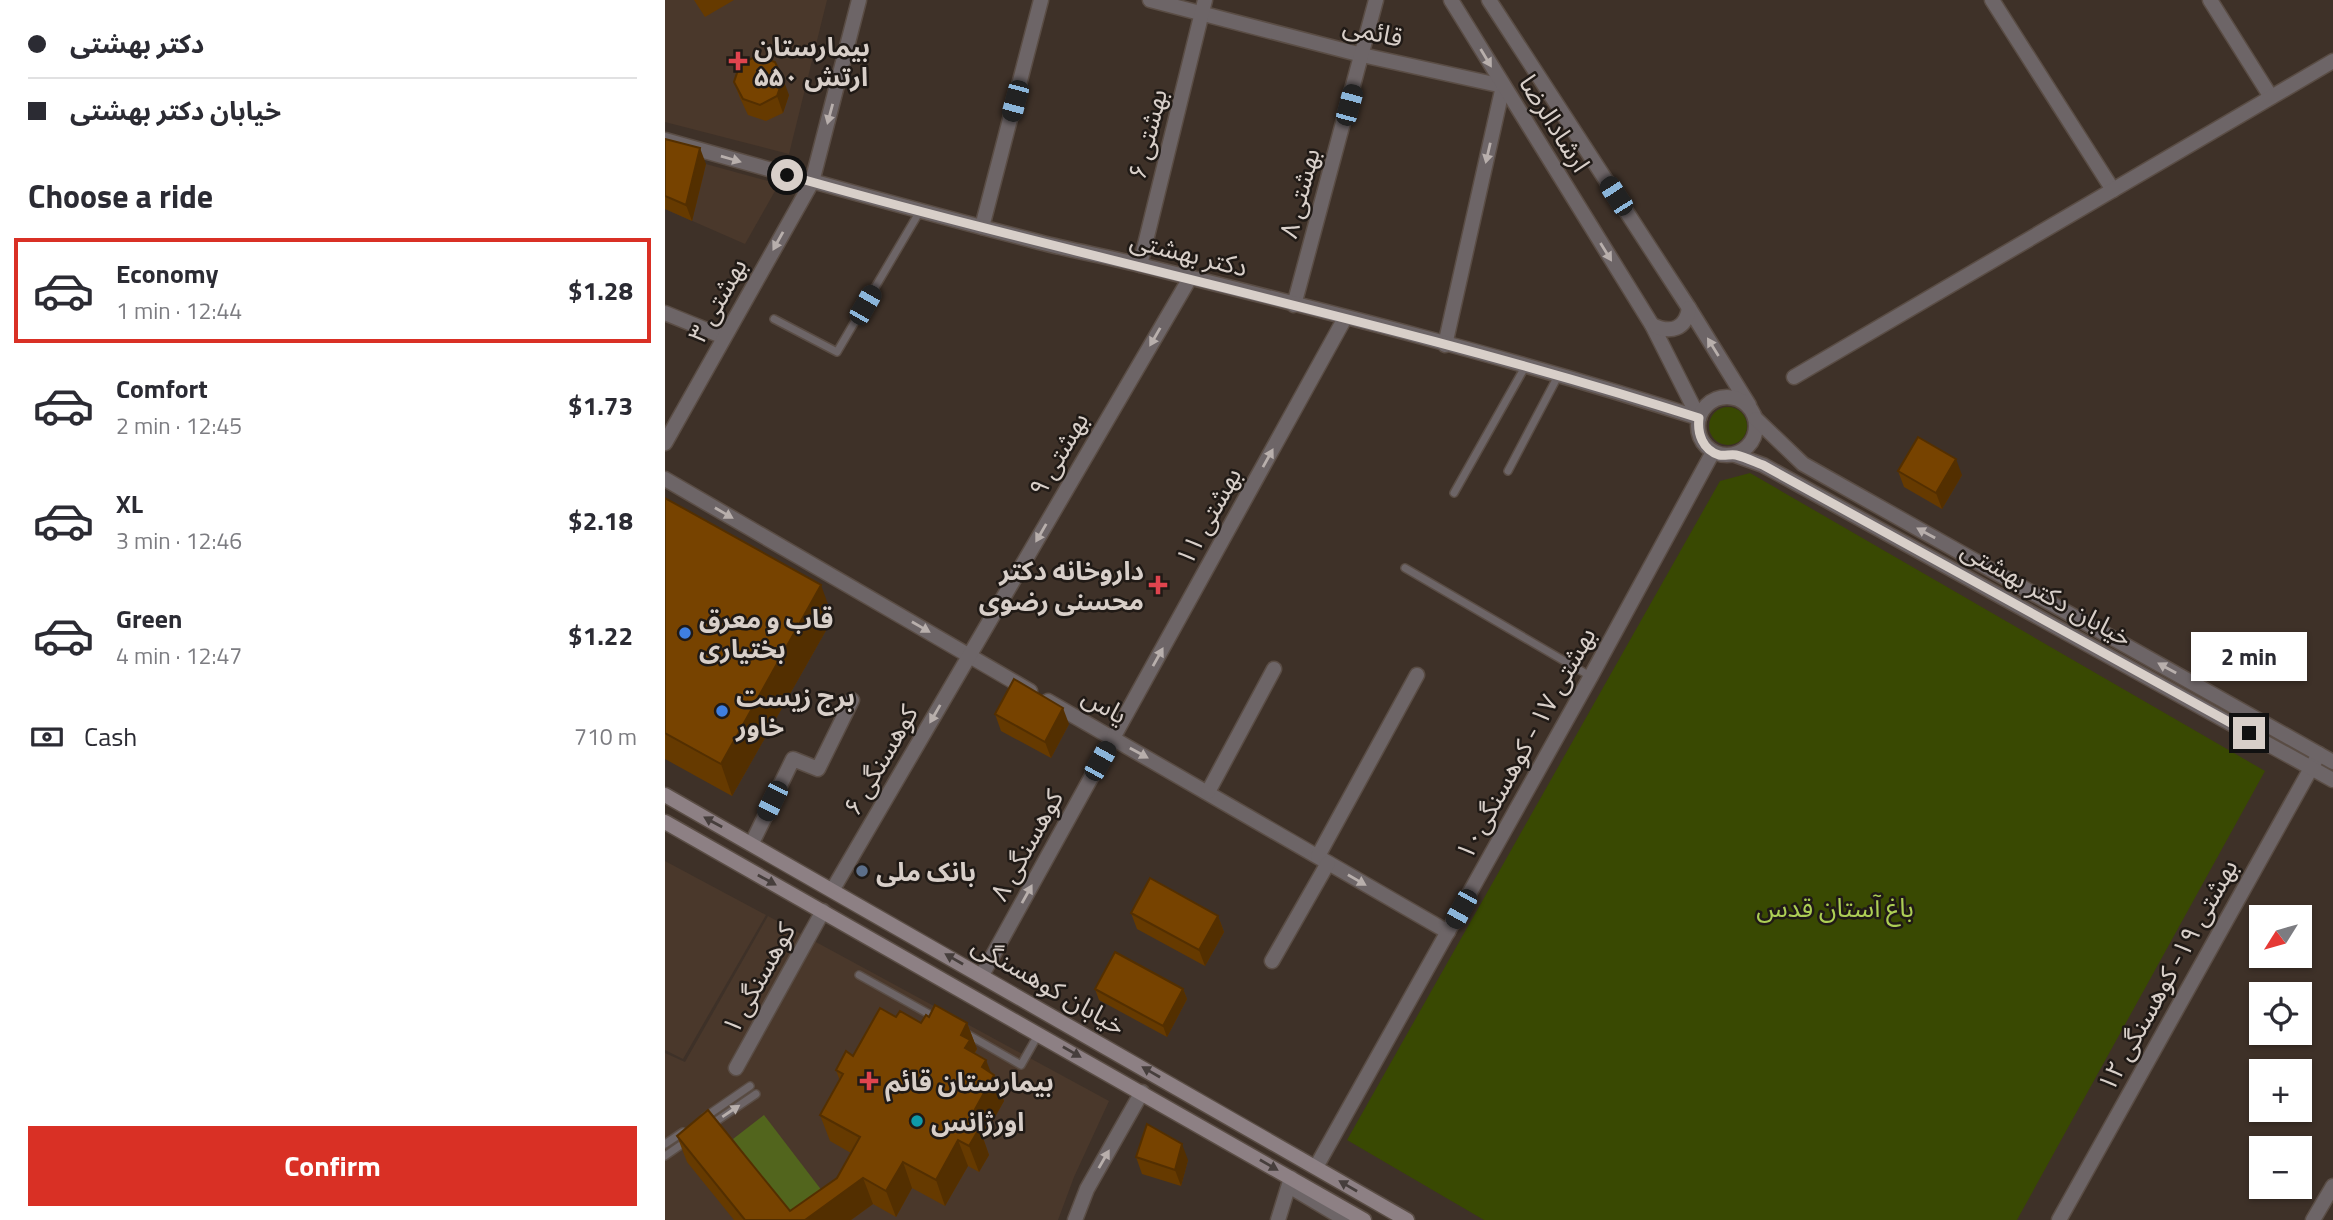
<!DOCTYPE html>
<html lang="en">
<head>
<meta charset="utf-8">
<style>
  :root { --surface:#fff; --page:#f7f7f7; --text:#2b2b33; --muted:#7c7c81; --line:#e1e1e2; --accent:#d93025 }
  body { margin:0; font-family:"Titillium Web","Noto Sans Arabic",sans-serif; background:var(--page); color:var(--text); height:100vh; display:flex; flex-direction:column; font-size:26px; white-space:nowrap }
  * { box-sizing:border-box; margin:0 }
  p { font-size:23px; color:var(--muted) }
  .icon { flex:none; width:38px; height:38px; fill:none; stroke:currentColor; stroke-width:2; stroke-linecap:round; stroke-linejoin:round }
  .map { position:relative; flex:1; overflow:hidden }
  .side { display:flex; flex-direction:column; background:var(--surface); width:665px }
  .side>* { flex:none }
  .top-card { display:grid; align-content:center; height:154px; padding:0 28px; background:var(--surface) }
  .needle { width:46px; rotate:233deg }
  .controls { position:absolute; left:1584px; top:905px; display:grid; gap:14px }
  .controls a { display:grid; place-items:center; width:63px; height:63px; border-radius:0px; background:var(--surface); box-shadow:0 2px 5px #0004; font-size:35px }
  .end { position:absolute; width:32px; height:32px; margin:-16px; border:9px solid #d8cfc9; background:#111; box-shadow:0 0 0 4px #111 }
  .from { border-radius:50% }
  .bubble { position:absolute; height:49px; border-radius:0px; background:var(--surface); box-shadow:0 2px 5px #0004; font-size:23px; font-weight:700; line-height:49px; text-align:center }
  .car { position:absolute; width:21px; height:42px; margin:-21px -10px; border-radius:9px; box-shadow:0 0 5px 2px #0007; background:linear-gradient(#222 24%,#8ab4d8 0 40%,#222 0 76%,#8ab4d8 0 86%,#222 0) }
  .top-card b { display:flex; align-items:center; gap:24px; height:66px; font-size:26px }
  .top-card b+b { border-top:2px solid var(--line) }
  .top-card i { width:18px; height:18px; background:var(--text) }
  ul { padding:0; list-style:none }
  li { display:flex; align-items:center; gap:21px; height:105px; margin:0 14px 10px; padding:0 14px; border:4px solid transparent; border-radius:0px }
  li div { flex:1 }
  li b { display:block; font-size:26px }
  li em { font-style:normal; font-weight:700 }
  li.current { border-color:var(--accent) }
  li>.icon { width:63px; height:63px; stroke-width:1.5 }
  h2 { padding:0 28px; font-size:32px; line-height:84px }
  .pay { display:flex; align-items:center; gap:18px; height:77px; padding:0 28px; font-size:26px }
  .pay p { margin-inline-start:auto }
  .button { display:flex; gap:14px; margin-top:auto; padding:14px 28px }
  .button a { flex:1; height:80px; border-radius:0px; background:var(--accent); color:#fff; font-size:28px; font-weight:700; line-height:80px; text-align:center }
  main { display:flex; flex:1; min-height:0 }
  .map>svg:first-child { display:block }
  .built { fill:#4a382b }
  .green { fill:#394902 }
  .forest { fill:#52651d }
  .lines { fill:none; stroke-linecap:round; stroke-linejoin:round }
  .service-casing { stroke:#5a4d45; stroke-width:10 }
  .minor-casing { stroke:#5a4d45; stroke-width:17 }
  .tertiary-casing { stroke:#5a4d45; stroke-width:17 }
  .secondary-casing { stroke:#5a4d45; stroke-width:17 }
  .service { stroke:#6d6567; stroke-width:7 }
  .minor { stroke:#6d6567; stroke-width:14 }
  .tertiary { stroke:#6d6567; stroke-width:14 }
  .secondary { stroke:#8d8084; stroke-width:14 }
  .wall { fill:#663a00 }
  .shaded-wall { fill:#532f00 }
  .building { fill:#774300; stroke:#532f00; stroke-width:2 }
  .oneway { fill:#b8afac }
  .oneway2 { fill:#463e3c }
  .route { stroke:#d8cfc9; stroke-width:9 }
  .health-dot { fill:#e0444e; stroke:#201a16; stroke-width:2.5 }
  .shop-dot { fill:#3f7fe0; stroke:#201a16; stroke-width:2.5 }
  .service-dot { fill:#5c6f8a; stroke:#201a16; stroke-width:2.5 }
  .culture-dot { fill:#0f9aa8; stroke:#201a16; stroke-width:2.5 }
  .labels { text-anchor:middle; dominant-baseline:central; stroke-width:5; stroke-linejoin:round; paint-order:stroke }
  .street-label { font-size:26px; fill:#d8cfc9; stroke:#201a16 }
  .poi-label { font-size:26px; font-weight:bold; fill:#d8cfc9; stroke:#201a16; text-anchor:start }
  .park-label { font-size:26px; fill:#adcf55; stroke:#201a16 }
</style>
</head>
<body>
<main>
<section class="side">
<div class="top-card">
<b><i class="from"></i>دکتر بهشتی</b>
<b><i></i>خیابان دکتر بهشتی</b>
</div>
<h2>Choose a ride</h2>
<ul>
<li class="current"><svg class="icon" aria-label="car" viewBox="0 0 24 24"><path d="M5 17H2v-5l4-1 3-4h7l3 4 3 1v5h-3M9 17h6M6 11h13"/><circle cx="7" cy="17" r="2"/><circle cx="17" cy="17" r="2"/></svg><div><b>Economy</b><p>1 min · 12:44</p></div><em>$1.28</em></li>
<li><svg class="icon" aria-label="car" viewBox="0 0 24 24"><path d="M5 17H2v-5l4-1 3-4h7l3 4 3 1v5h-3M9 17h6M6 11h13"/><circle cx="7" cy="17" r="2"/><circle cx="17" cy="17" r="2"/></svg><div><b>Comfort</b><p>2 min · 12:45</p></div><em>$1.73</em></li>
<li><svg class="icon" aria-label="car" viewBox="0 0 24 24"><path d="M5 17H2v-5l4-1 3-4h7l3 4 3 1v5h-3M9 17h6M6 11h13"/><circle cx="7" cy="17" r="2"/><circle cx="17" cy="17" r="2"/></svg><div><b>XL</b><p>3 min · 12:46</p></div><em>$2.18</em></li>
<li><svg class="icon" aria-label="car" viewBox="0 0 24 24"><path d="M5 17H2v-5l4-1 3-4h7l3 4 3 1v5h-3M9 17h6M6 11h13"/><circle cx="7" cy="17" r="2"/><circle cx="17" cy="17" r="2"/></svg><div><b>Green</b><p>4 min · 12:47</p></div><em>$1.22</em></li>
</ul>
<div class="pay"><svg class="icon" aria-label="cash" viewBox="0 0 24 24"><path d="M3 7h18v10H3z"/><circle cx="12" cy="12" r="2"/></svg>Cash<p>710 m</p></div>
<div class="button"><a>Confirm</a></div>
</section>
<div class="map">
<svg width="1668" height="1220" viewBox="0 0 1668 1220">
  <rect width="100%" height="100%" fill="#3e3128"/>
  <!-- built -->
  <g class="built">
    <polygon points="0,0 162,0 124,154 0,122"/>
    <polygon points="1,153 114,184 80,244 0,209"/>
    <polygon points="0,861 101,915 18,1059 0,1050"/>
    <polygon points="103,916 444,1101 409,1177 393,1220 0,1220 0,1053 20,1062"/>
  </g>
  <!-- green -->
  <g class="green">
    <circle cx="1063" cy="426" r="19"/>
    <polygon points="1085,473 1600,771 1352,1220 819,1220 682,1140 1055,481"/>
  </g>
  <!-- forest -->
  <polygon class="forest" points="99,1115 164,1200 129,1220 68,1139"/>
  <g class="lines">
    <defs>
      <g id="service">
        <polyline points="109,319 172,352 255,211"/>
        <polyline points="843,471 893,376"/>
        <polyline points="789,493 860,367"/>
        <polyline points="740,568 925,676"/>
        <polyline points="194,975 273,1019"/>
        <polyline points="302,1034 356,1065 373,1035"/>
        <polyline points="40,1117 85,1086"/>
        <polyline points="44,1126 91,1094"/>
        <polyline points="0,1144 18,1132"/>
        <polyline points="0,1156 23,1140"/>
      </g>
      <g id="minor">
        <polyline points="485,0 697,55 838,86 780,345"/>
        <polyline points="1327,0 1448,190"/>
        <polyline points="1545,0 1606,97"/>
        <polyline points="317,227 376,0"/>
        <polyline points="475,265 540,0"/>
        <polyline points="629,305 711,0"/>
        <polyline points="0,313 59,337"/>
        <polyline points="1129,377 1668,61"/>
        <polyline points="0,443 147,182"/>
        <polyline points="0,479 365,691"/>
        <polyline points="383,701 783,932"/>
        <polyline points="543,792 609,669"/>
        <polyline points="87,843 128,759 153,769 187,700"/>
        <polyline points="653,856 752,675"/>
        <polyline points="168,889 525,278"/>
        <polyline points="607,961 663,863"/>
        <polyline points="317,975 680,318"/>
        <polyline points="71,1068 158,911"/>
        <polyline points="624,1186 681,1220"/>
        <polyline points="410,1220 422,1189 477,1092"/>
        <polyline points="613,1220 626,1178"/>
        <polyline points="1394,1220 1654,754"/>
        <polyline points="1648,1220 1668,1186"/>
      </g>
      <g id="tertiary">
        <polyline points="786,0 987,325 1034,418"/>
        <polyline points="824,0 1024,308 1084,405"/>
        <path d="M0,140C124,175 249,210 374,242C409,251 444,257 479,266C664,312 852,359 1034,418"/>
        <polyline points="147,182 194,0"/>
        <path d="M987,325C1006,334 1021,329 1024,308"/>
        <circle cx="1062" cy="426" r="29"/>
        <polyline points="1091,419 1138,464 1668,762"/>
        <polyline points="1070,455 1098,465 1668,780"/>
        <polyline points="651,1167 926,676 1048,452"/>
      </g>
      <g id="secondary">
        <polyline points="0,795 742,1220"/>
        <polyline points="0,822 699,1220"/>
      </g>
    </defs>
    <!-- service casing -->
    <use href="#service" class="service-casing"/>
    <!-- minor casing -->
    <use href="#minor" class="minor-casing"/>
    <!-- tertiary casing -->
    <use href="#tertiary" class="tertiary-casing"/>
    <!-- secondary casing -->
    <use href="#secondary" class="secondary-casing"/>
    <!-- service -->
    <use href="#service" class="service"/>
    <!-- minor -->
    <use href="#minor" class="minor"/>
    <!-- tertiary -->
    <use href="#tertiary" class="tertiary"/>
    <!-- secondary -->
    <use href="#secondary" class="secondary"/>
  </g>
  <!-- wall -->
  <g class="wall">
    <polygon points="29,0 69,0 40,17"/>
    <polygon points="69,82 124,95 118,113 101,121 83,115 75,98"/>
    <polygon points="0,139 41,164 27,221 0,209"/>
    <polygon points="1233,471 1297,475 1277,509 1239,487"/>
    <polygon points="0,498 168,618 67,796 0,759"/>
    <polygon points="330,714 404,724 386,758 336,731"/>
    <polygon points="466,913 553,916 559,932 540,966 472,929"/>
    <polygon points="430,989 518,989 522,999 502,1037 434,1000"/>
    <polygon points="231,1017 256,1023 264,1017 302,1023 312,1049 310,1053 326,1073 329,1075 339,1101 318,1138 324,1155 314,1172 303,1166 280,1206 247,1188 231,1217 208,1204 186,1220 69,1220 22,1162 12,1136 125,1211 172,1178 186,1153 165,1141 155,1115 175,1081 171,1070 188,1056"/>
    <polygon points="471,1157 523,1160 516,1186 477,1174"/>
  </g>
  <!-- shaded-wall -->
  <g class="shaded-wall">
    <polygon points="118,79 124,95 118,113 112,96"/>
    <polygon points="35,148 41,164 27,221 21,205"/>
    <polygon points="1291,459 1297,475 1277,509 1271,493"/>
    <polygon points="156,585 168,618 67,796 56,764"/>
    <polygon points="398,708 404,724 386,758 380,742"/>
    <polygon points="553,916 559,932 540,966 534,950"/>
    <polygon points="518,989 522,999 502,1037 498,1026"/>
    <polygon points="302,1023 312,1049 309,1053 310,1074 296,1035"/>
    <polygon points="321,1060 328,1078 329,1075 339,1101 318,1138 324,1155 314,1172 304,1146 303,1122 317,1067"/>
    <polygon points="293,1140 303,1166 280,1206 271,1180"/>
    <polygon points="517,1144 523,1160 516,1186 510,1170"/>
    <polygon points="238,1162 247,1188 231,1217 221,1191"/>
    <polygon points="198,1178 208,1204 186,1220 140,1220"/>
  </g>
  <!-- building -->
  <g class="building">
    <polygon points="92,56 110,62 118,79 112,96 95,105 78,99 69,82 75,64"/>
    <polygon points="0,139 35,148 21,205 0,196"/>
    <polygon points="1253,437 1291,459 1271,493 1233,471"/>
    <polygon points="0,498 156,585 56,764 0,733"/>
    <polygon points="349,679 398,708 380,742 330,714"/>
    <polygon points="485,878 553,916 534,950 466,913"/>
    <polygon points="450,952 518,989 498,1026 430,989"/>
    <polygon points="270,1005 302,1023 296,1035 305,1040 300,1048 321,1060 317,1067 329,1075 303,1122 314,1129 304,1146 293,1140 271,1180 238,1162 221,1191 198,1178 140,1220 80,1220 12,1136 43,1110 125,1211 172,1178 195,1137 155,1115 178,1074 171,1070 181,1051 188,1056 215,1008 231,1017 235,1011 256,1023 261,1015 264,1017"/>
    <polygon points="482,1124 517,1144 510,1170 471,1157"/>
  </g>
  <!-- one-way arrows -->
  <defs><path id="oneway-solid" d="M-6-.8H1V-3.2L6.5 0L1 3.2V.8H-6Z" transform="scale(1.75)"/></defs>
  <g class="oneway">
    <use href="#oneway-solid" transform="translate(821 58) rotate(59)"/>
    <use href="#oneway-solid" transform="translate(165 114) rotate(105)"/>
    <use href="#oneway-solid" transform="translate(823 153) rotate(103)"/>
    <use href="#oneway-solid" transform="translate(66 159) rotate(16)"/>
    <use href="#oneway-solid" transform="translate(113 241) rotate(119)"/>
    <use href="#oneway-solid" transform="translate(941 252) rotate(58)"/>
    <use href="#oneway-solid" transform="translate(490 337) rotate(120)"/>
    <use href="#oneway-solid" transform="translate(1048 347) rotate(-122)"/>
    <use href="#oneway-solid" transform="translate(603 458) rotate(-61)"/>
    <use href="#oneway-solid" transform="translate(59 513) rotate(30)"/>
    <use href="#oneway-solid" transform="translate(376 533) rotate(120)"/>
    <use href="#oneway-solid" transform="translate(1261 533) rotate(-151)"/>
    <use href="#oneway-solid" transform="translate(256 627) rotate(30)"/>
    <use href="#oneway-solid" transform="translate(493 657) rotate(-61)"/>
    <use href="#oneway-solid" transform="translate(1502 668) rotate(-151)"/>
    <use href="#oneway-solid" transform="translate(270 714) rotate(120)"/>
    <use href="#oneway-solid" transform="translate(474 753) rotate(29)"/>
    <use href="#oneway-solid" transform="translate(692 880) rotate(30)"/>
    <use href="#oneway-solid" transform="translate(362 894) rotate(-61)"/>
    <use href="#oneway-solid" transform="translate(66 1111) rotate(-34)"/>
    <use href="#oneway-solid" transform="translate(439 1159) rotate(-60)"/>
  </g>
  <g class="oneway2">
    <use href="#oneway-solid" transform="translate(48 822) rotate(-151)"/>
    <use href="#oneway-solid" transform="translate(102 880) rotate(29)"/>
    <use href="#oneway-solid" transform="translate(289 959) rotate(-150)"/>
    <use href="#oneway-solid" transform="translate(407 1052) rotate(30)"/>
    <use href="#oneway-solid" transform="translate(486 1072) rotate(-150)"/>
    <use href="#oneway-solid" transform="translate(604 1165) rotate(30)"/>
    <use href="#oneway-solid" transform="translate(683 1186) rotate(-150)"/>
  </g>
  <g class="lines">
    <!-- route -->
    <path class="route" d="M122,175C425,261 734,322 1034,418C1032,434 1038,450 1054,455C1060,456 1066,454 1071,455C1080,457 1090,462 1098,465L1584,733"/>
  </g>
  <!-- markers -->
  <g class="health-dot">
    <path d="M69.5 50.5h7v7h7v7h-7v7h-7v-7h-7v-7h7z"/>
    <path d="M489.5 574.5h7v7h7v7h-7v7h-7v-7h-7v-7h7z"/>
    <path d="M200.5 1070.5h7v7h7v7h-7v7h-7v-7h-7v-7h7z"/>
  </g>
  <g class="shop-dot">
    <circle cx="20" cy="633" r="7"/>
    <circle cx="57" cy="711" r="7"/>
  </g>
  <circle class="service-dot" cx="197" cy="871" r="7"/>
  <circle class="culture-dot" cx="252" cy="1121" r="7"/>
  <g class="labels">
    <!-- street labels -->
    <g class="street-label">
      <text transform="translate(708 31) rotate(13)">قائمی</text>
      <text transform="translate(890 123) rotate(58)">ارشادالرضا</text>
      <text transform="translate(482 134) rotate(-76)">بهشتی ۶</text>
      <text transform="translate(634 193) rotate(-75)">بهشتی ۸</text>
      <text transform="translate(524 253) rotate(14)">دکتر بهشتی</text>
      <text transform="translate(52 300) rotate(-61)">بهشتی ۳</text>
      <text transform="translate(393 454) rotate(-60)">بهشتی ۹</text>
      <text transform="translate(543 516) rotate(-61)">بهشتی ۱۱</text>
      <text transform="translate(1382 593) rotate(29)">خیابان دکتر بهشتی</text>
      <text transform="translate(440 705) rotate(30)">یاس</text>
      <text transform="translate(860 743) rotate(-61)">بهشتی ۱۷ - کوهسنگی۱۰</text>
      <text transform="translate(215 760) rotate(-60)">کوهسنگی ۶</text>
      <text transform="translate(361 845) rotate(-61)">کوهسنگی ۸</text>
      <text transform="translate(1502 975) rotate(-61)">بهشتی ۱۹- کوهسنگی ۱۲</text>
      <text transform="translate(93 978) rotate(-61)">کوهسنگی ۱</text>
      <text transform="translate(384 985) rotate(30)">خیابان کوهسنگی</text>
    </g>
    <!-- poi labels -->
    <g class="poi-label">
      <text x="89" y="46">بیمارستان<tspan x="89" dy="30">۵۵۰ ارتش</tspan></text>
      <text x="479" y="570" text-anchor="end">داروخانه دکتر<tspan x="479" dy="30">محسنی رضوی</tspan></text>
      <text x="34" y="618">قاب و معرق<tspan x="34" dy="30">بختیاری</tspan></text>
      <text x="71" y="696">برج زیست<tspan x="71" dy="30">خاور</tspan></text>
      <text x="211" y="871">بانک ملی</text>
      <text x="220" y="1081">بیمارستان قائم</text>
      <text x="266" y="1121">اورژانس</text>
    </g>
    <!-- park labels -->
    <g class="park-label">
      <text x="1170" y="907">باغ آستان قدس</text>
    </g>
  </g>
</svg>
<div class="controls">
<a><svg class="needle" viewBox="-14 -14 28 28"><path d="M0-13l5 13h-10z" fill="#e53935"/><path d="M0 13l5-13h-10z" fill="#7c7c81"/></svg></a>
<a><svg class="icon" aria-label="locate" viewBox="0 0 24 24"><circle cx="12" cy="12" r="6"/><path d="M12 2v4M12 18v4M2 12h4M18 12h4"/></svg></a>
<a>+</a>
<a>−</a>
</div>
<i class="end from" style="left:122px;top:175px"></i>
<i class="end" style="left:1584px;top:733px"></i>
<div class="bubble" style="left:1526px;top:632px;width:116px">2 min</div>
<i class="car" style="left:350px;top:101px;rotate:195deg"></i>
<i class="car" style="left:684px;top:105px;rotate:15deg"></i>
<i class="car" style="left:951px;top:196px;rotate:327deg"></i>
<i class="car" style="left:200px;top:305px;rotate:30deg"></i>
<i class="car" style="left:435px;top:761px;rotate:29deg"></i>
<i class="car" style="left:107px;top:801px;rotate:206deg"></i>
<i class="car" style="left:796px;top:909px;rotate:209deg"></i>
</div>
</main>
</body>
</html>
